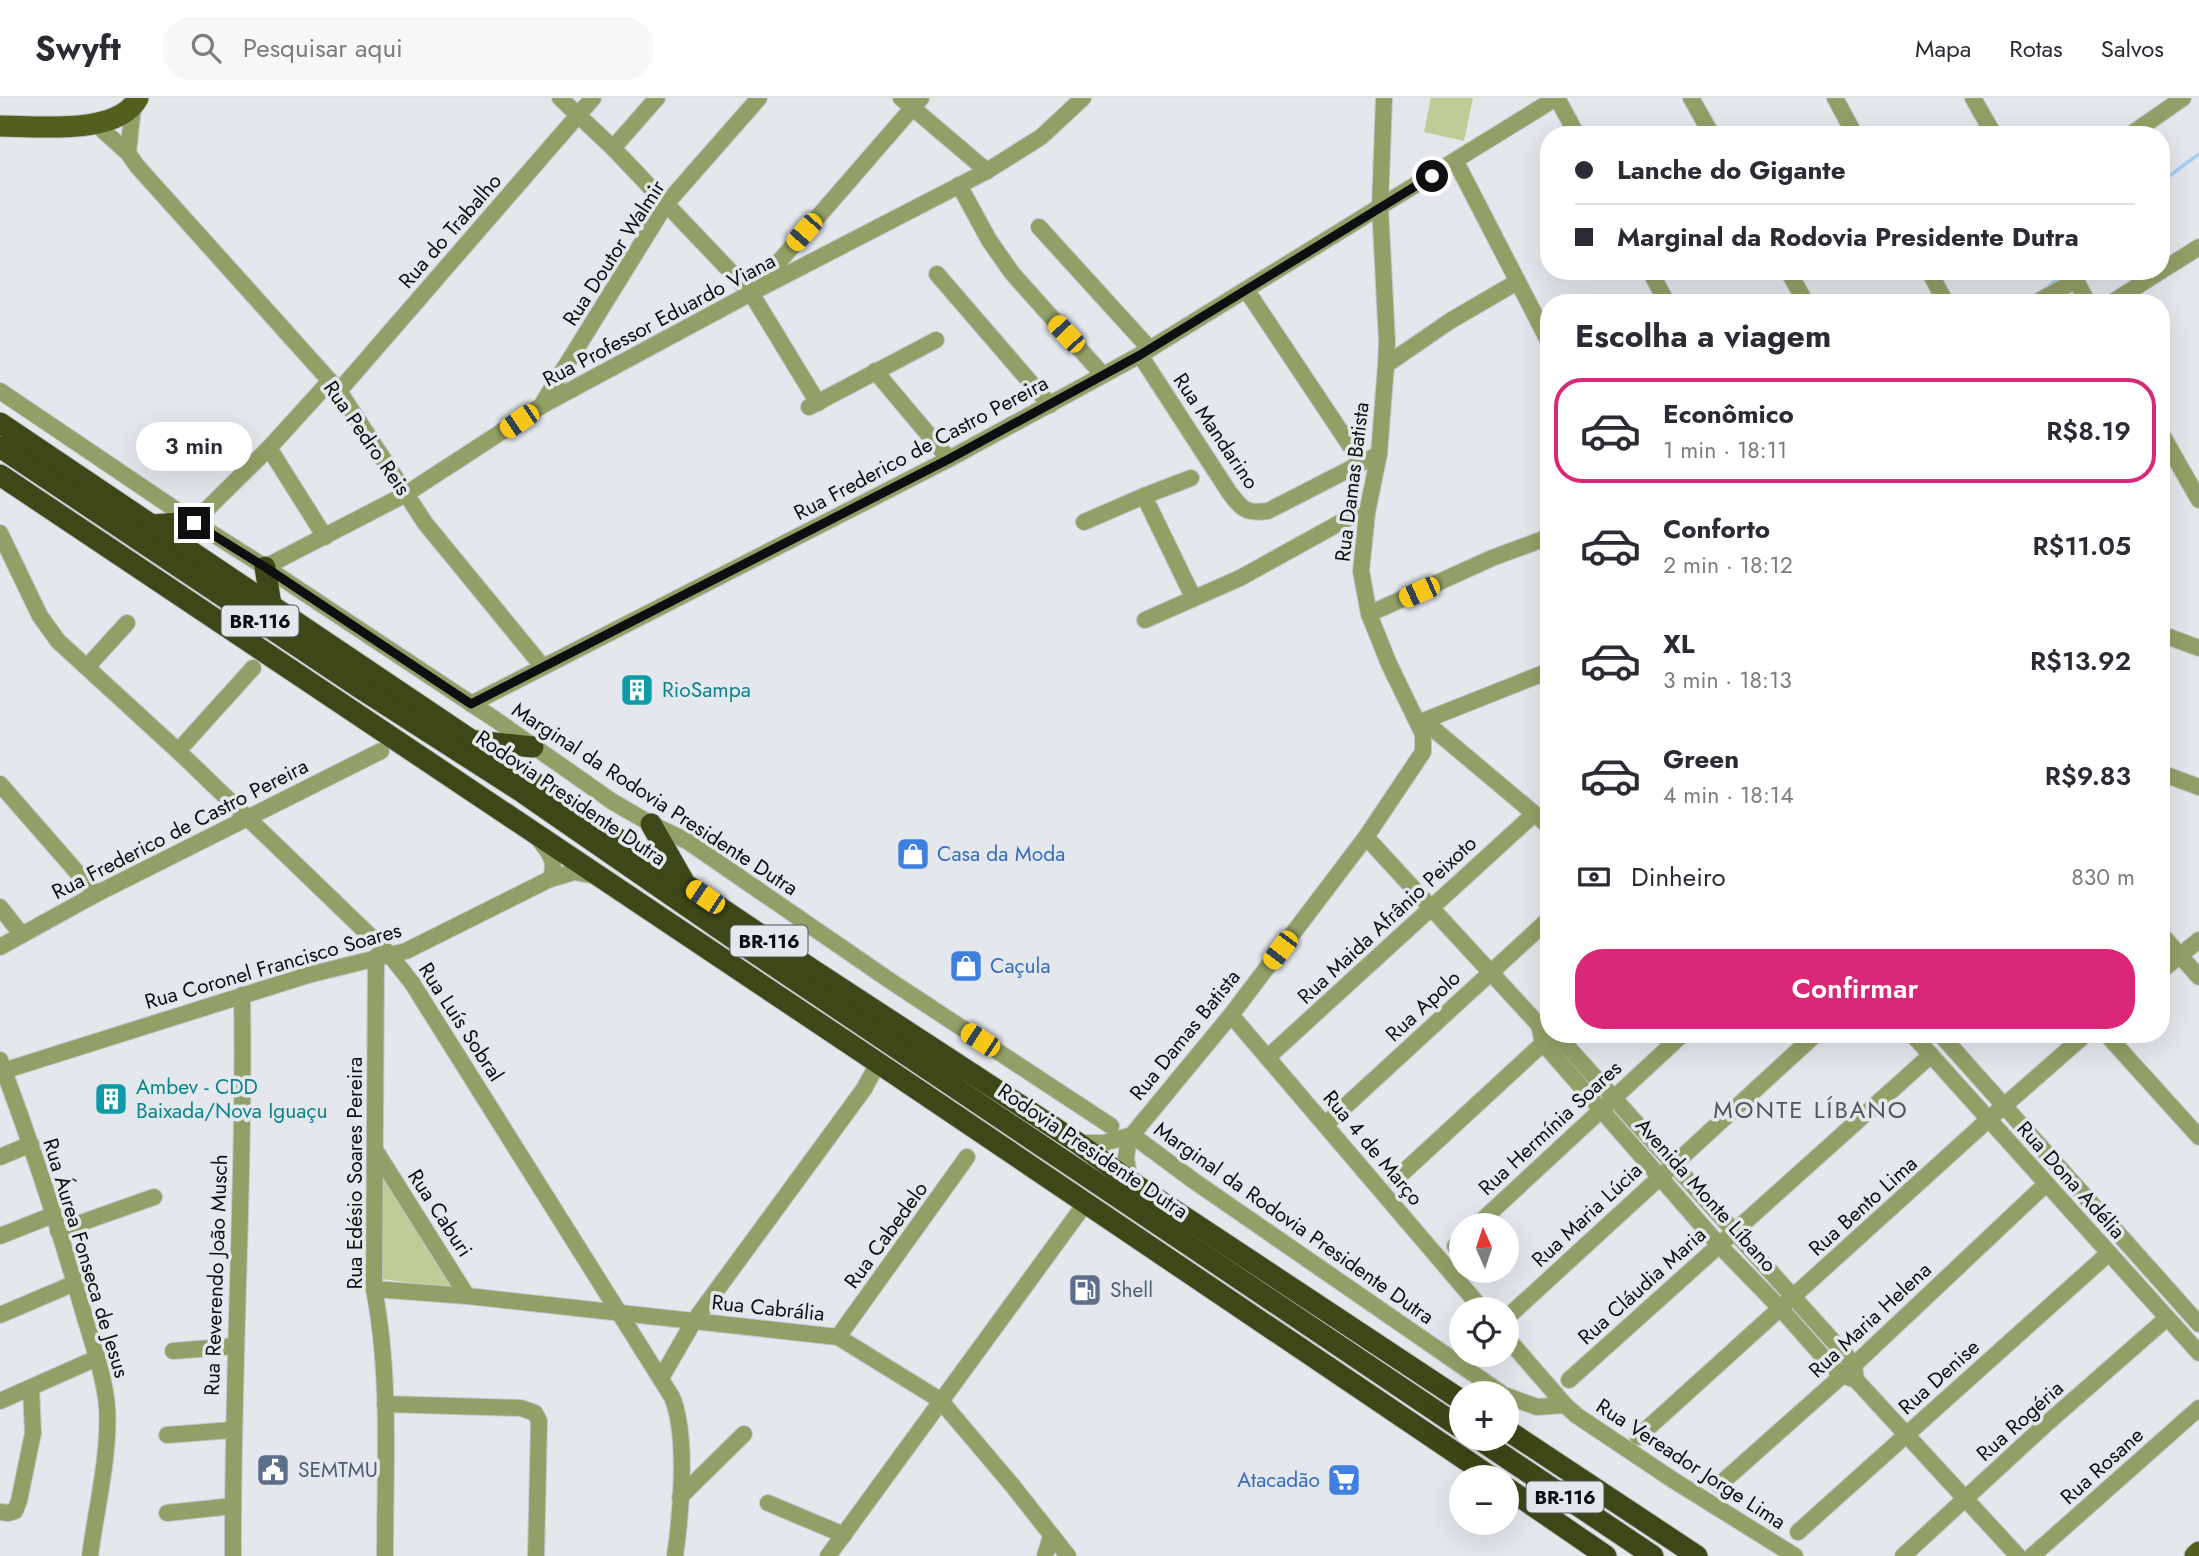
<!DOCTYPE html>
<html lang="pt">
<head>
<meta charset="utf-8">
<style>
  :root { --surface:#fff; --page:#f7f7f7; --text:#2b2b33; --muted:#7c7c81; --line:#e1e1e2; --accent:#db2777 }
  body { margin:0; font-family:Jost,sans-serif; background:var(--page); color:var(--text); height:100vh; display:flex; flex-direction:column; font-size:26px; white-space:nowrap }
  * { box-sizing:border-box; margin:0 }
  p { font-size:23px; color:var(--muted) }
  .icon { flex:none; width:38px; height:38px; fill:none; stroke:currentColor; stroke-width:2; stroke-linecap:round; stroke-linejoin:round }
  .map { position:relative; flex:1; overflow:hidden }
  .sheet { position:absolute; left:1540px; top:196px; width:630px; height:749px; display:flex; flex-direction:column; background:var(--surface); border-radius:28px; box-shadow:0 7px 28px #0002 }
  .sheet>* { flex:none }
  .top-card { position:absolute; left:1540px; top:28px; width:630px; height:154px; border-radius:28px; box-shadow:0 7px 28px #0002; display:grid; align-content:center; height:154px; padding:0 35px; background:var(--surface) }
  .needle { width:46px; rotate:357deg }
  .buttons { position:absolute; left:1449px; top:1115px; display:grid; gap:14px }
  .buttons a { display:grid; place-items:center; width:70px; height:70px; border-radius:50%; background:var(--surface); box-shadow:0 7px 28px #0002; font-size:35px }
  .end { position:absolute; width:32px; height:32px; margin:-16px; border:9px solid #0e0f11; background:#fff; box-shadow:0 0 0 4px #fff }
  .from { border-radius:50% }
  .bubble { position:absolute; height:49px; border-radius:24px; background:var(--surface); box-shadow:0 7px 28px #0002; font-size:23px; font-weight:600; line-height:49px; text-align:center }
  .car { position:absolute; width:21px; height:42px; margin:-21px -10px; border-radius:9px; box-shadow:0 0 5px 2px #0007; background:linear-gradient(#f5c518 24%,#345 0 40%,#f5c518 0 76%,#345 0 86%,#f5c518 0) }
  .top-card b { display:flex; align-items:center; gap:24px; height:66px; font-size:26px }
  .top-card b+b { border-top:2px solid var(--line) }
  .top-card i { width:18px; height:18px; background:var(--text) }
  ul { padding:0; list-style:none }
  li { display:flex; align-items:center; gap:21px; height:105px; margin:0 14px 10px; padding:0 21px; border:4px solid transparent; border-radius:28px }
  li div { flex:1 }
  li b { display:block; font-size:26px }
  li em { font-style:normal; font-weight:600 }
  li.on { border-color:var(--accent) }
  li>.icon { width:63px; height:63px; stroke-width:1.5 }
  h2 { padding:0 35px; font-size:32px; line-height:84px }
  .pay { display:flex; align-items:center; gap:18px; height:77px; padding:0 35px; font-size:26px }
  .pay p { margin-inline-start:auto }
  .button { display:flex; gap:14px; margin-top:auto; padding:14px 35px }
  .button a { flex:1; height:80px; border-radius:28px; background:var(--accent); color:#fff; font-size:28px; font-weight:600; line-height:80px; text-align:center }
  header { display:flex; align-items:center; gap:42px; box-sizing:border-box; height:98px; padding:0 35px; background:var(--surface); border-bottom:2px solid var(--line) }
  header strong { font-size:33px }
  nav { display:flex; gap:38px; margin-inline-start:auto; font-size:24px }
  .search { width:490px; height:63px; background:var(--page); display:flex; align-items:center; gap:18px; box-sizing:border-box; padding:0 24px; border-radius:28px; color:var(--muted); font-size:26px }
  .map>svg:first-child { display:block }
  .green { fill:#bfcc95 }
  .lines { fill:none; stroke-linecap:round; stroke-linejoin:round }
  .stream { stroke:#a5cef6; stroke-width:3.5 }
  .minor-casing { stroke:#c2c5ca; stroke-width:18 }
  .major-casing { stroke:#c2c5ca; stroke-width:23 }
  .highway-casing { stroke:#c2c5ca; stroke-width:23 }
  .minor { stroke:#92a067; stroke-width:16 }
  .major { stroke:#525f1d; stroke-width:21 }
  .highway { stroke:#3d4717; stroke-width:21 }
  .route { stroke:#0e0f11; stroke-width:9 }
  .labels { text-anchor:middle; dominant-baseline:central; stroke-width:7; stroke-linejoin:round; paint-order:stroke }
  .shield { fill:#e4e8ed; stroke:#4e5053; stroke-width:2 }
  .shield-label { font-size:19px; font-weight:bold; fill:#0e0f11 }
  .street-label { font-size:21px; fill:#0e0f11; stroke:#e4e8ed }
  .culture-label { font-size:21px; fill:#0d838f; stroke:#e4e8ed; text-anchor:start }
  .shop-label { font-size:21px; fill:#366cbe; stroke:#e4e8ed; text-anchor:start }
  .service-label { font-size:21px; fill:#4e5e75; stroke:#e4e8ed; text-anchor:start }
  .quarter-label { font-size:24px; letter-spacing:2px; fill:#53575b; stroke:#e4e8ed }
</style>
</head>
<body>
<header>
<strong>Swyft</strong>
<div class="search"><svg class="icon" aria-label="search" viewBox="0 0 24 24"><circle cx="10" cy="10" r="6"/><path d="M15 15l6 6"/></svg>Pesquisar aqui</div>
<nav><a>Mapa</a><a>Rotas</a><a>Salvos</a></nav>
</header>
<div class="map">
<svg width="2199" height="1458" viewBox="0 0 2199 1458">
  <rect width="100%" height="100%" fill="#e4e8ed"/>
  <!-- green -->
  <g class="green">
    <polygon points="1431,0 1473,0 1464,43 1424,34"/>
    <polygon points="379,1070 457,1191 382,1181"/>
  </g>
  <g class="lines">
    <!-- stream -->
    <g class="stream">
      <polyline points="2161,84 2199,56"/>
      <polyline points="2050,187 2068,173"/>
    </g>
    <defs>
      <g id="minor">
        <polyline points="560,0 613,50 751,195 818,305"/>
        <polyline points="901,0 987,73"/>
        <polyline points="1557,0 1577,37"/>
        <polyline points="1691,0 1712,37"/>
        <polyline points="1835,0 1855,37"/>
        <polyline points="1973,0 1994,37"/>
        <polyline points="96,26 128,55 137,68 339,293 425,425 543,569"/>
        <polyline points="2130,37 2183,0"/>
        <polyline points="613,50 657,0"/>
        <polyline points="128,55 133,9"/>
        <polyline points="1456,64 1549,244"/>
        <polyline points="959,87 989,142 1012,175 1103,277"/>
        <polyline points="1039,129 1150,251"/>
        <polyline points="1650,173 1667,205"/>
        <polyline points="1788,173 1806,205"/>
        <polyline points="1929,173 1946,205"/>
        <polyline points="2161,173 2199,149"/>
        <polyline points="2072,175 2088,205"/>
        <polyline points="937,176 1050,307"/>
        <polyline points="758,188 921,0"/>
        <polyline points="1247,193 1361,364"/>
        <polyline points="2035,205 2075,183"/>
        <polyline points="2111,205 2161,173"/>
        <path d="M1140,257L1229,394C1242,411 1245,416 1268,413L1379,356"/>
        <polyline points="1386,267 1450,223 1517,184"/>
        <polyline points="875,273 949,361"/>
        <polyline points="0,293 194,424 265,469 496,622 613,704 651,726 687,743 892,884 1111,1028"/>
        <polyline points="339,293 593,0"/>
        <polyline points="541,308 666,106 759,0"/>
        <polyline points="809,309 936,242"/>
        <polyline points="2161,335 2199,402"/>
        <polyline points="269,350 325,439"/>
        <polyline points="1144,398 1193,499"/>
        <polyline points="194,424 269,350 330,283"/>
        <polyline points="1084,424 1144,398 1191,380"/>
        <path d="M0,435L40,518L58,543L178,653L390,857L412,885L672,1299C688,1338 681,1416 675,1458"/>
        <polyline points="265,469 406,396 541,308 751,195 987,73 1041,39 1083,0"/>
        <polyline points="1369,516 1492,460 1549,439"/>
        <polyline points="1145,522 1240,480 1352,418 1367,415"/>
        <polyline points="2161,536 2199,550"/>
        <polyline points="87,569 127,525"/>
        <polyline points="471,606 949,361 1140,257 1556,0"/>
        <polyline points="1424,623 1549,728"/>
        <polyline points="1418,625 1549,573"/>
        <polyline points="178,653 253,570"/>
        <polyline points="2161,675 2199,689"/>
        <polyline points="0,686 96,796"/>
        <polyline points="1366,739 1539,927 1546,930"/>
        <path d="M540,743C551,756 557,766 550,781"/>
        <polyline points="0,809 22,837"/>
        <polyline points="2161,836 2199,879"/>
        <polyline points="0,849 96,796 381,653"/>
        <path d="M376,859L374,1191C391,1279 385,1369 385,1458"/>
        <polyline points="2161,873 2199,842"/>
        <polyline points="1231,917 1482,1211"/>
        <polyline points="1539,927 1543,945 1719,1147 1781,1211 1826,1262 1842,1277 1856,1282 2018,1458"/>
        <polyline points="1556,936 1843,1254 1854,1267 1856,1282"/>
        <polyline points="1912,936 2199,1255"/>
        <polyline points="1940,936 2199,1226"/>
        <polyline points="2106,936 2199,1039"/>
        <polyline points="1268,959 1534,716"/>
        <path d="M0,962C30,1042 57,1123 81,1206C90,1239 104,1274 107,1309C110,1357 96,1411 90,1458"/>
        <polyline points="0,974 308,877 406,853 550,781 574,774 595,778"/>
        <polyline points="1326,1026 1549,821"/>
        <polyline points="1132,1037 1194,1083 1501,1295"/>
        <polyline points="1129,1039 1126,1060 1130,1083"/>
        <polyline points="1078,1045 1104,1045 1132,1037 1231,917 1366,739 1423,654 1423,636 1389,566 1369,516 1361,473 1367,415 1379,356 1386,267 1387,243 1380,109 1384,0"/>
        <polyline points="377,1055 467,1198"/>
        <polyline points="0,1059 31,1046"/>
        <polyline points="1396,1081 1551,938"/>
        <polyline points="1477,1127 1683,936"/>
        <polyline points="58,1133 154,1099"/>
        <polyline points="0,1138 53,1117"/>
        <polyline points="1455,1148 1461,1142"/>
        <polyline points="374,1191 467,1198 838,1239 940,1302 1012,1387 1068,1458"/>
        <polyline points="1512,1215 1816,936"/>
        <polyline points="0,1217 75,1185"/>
        <polyline points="838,1239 967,1059"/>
        <polyline points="1507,1240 1565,1307 1576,1317 1673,1382 1795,1458"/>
        <polyline points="173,1253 236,1248"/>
        <polyline points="661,1280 694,1223 864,991 878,965"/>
        <polyline points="1569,1282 1931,957"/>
        <polyline points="1507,1298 1537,1309 1565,1307"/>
        <polyline points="0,1303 97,1260"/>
        <polyline points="385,1306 521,1310 535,1315 539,1323 536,1458"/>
        <polyline points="167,1337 232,1332"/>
        <polyline points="1638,1339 1989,1021 2086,936"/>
        <polyline points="1719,1387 1854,1267 2046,1086"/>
        <polyline points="680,1399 744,1336"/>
        <polyline points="768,1405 844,1437"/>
        <polyline points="0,1414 8,1415 15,1413 19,1403 33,1335 31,1290"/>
        <polyline points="167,1415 233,1408"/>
        <polyline points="1798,1434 2109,1155"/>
        <path d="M233,1458C232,1271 245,1084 242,897"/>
        <polyline points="828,1458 1085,1106"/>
        <polyline points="1045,1458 1051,1438"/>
        <polyline points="1903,1458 2045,1327 2167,1220"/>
        <polyline points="2032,1458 2199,1310"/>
      </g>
      <g id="major">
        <path d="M0,28C37,28 118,38 138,0"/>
        <polyline points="2195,1458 2199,1454"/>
      </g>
      <g id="highway">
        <polyline points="0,325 813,872 1078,1045 1130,1083 1461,1302"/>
        <polyline points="0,349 360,590 522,694 736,842 1461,1330"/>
        <polyline points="0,377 893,975 1491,1379"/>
        <polyline points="151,427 194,424"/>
        <polyline points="265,469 271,507"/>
        <polyline points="476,643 533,649"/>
        <polyline points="651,726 683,782"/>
        <polyline points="1507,1332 1697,1458"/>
        <polyline points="1477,1340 1653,1458"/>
        <polyline points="1507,1390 1606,1458"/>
      </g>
    </defs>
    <!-- minor casing -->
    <use href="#minor" class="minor-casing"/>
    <!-- major casing -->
    <use href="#major" class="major-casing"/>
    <!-- highway casing -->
    <use href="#highway" class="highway-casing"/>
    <!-- minor -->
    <use href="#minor" class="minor"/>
    <!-- major -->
    <use href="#major" class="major"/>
    <!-- highway -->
    <use href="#highway" class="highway"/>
  </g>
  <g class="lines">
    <!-- route -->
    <polyline class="route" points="194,425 265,469 471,606 949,361 1140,257 1432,78"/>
  </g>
  <!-- icons -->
  <defs>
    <symbol id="building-square" viewBox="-11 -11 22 22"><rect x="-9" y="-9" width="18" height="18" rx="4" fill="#0f9aa8" stroke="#e4e8ed"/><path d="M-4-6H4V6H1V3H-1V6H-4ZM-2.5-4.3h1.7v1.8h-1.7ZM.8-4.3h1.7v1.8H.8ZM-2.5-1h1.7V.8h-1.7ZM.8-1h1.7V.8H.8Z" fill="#fff"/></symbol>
    <symbol id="shop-square" viewBox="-11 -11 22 22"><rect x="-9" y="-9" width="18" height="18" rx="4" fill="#3f7fe0" stroke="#e4e8ed"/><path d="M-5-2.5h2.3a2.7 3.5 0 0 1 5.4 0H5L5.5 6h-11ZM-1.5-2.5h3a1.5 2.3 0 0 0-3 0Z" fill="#fff"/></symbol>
    <symbol id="fuel-square" viewBox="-11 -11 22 22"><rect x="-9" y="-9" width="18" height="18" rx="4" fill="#5c6f8a" stroke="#e4e8ed"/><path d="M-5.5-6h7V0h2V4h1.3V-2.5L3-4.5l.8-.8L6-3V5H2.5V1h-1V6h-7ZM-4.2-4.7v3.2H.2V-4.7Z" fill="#fff"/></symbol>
    <symbol id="civic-square" viewBox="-11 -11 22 22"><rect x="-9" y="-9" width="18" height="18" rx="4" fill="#5c6f8a" stroke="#e4e8ed"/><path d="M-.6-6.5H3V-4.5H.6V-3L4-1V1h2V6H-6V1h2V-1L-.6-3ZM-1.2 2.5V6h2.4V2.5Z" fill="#fff"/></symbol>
    <symbol id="supermarket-square" viewBox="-11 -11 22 22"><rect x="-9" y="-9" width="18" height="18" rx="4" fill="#3f7fe0" stroke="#e4e8ed"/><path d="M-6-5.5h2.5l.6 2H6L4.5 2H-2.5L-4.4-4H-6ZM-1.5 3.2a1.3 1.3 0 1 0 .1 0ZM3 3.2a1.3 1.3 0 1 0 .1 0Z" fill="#fff"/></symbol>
  </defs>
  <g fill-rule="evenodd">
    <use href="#building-square" x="618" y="573" width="38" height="38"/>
    <use href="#shop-square" x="894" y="737" width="38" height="38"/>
    <use href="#shop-square" x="947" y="849" width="38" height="38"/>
    <use href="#building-square" x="92" y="982" width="38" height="38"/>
    <use href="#fuel-square" x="1066" y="1173" width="38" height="38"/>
    <use href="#civic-square" x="254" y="1353" width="38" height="38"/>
    <use href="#supermarket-square" x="1325" y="1363" width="38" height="38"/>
  </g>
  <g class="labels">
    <!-- shield labels -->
    <g class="shield">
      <rect x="221.5" y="507.5" width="77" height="31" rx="5"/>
      <rect x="730.5" y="827.5" width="77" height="31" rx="5"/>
      <rect x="1526.5" y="1383.5" width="77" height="31" rx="5"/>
    </g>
    <g class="shield-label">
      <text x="260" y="523">BR-116</text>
      <text x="769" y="843">BR-116</text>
      <text x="1565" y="1399">BR-116</text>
    </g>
    <!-- street labels -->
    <g class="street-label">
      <text transform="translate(450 133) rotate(-49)">Rua do Trabalho</text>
      <text transform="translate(614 155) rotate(-57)">Rua Doutor Walmir</text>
      <text transform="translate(659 222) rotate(-28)">Rua Professor Eduardo Viana</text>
      <text transform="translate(1216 333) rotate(56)">Rua Mandarino</text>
      <text transform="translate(367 340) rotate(55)">Rua Pedro Reis</text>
      <text transform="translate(921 350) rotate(-28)">Rua Frederico de Castro Pereira</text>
      <text transform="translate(1352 384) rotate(-83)">Rua Damas Batista</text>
      <text transform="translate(571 700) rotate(34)">Rodovia Presidente Dutra</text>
      <text transform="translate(655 701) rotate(33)">Marginal da Rodovia Presidente Dutra</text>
      <text transform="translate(180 731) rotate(-27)">Rua Frederico de Castro Pereira</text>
      <text transform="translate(1387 822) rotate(-43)">Rua Maida Afrânio Peixoto</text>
      <text transform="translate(273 868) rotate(-16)">Rua Coronel Francisco Soares</text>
      <text transform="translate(1423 908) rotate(-43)">Rua Apolo</text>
      <text transform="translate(461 924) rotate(57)">Rua Luís Sobral</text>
      <text transform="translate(1185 937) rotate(-51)">Rua Damas Batista</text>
      <text transform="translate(1550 1030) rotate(-43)">Rua Hermínia Soares</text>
      <text transform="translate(1373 1050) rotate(50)">Rua 4 de Março</text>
      <text transform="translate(1093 1053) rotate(34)">Rodovia Presidente Dutra</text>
      <text transform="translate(355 1075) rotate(-90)">Rua Edésio Soares Pereira</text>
      <text transform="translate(2071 1082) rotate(48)">Rua Dona Adélia</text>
      <text transform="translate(1706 1097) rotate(48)">Avenida Monte Líbano</text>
      <text transform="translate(1863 1108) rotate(-42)">Rua Bento Lima</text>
      <text transform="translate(440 1115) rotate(57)">Rua Caburi</text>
      <text transform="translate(1587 1117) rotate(-43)">Rua Maria Lúcia</text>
      <text transform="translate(1294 1125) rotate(35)">Marginal da Rodovia Presidente Dutra</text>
      <text transform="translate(886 1137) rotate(-54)">Rua Cabedelo</text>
      <text transform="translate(86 1160) rotate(73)">Rua Áurea Fonseca de Jesus</text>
      <text transform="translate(216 1177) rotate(-88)">Rua Reverendo João Musch</text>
      <text transform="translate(1642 1188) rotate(-42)">Rua Cláudia Maria</text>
      <text transform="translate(768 1210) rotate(6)">Rua Cabrália</text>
      <text transform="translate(1870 1222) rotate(-43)">Rua Maria Helena</text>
      <text transform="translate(1939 1279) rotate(-42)">Rua Denise</text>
      <text transform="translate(2020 1323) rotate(-42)">Rua Rogéria</text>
      <text transform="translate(1691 1366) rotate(33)">Rua Vereador Jorge Lima</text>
      <text transform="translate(2102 1368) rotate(-42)">Rua Rosane</text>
    </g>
    <!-- culture labels -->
    <g class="culture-label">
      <text x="662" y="592">RioSampa</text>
      <text x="136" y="989">Ambev - CDD<tspan x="136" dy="24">Baixada/Nova Iguaçu</tspan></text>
    </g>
    <!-- shop labels -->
    <g class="shop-label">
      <text x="937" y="756">Casa da Moda</text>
      <text x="990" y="868">Caçula</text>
      <text x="1320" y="1382" text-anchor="end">Atacadão</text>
    </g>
    <!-- service labels -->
    <g class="service-label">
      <text x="1110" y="1192">Shell</text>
      <text x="298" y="1372">SEMTMU</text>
    </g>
    <!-- quarter labels -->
    <g class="quarter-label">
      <text x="1811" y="1011">MONTE LÍBANO</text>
    </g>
  </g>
</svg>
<div class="buttons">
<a><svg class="needle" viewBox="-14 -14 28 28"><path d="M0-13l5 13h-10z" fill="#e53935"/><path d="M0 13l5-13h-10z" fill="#7c7c81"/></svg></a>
<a><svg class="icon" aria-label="locate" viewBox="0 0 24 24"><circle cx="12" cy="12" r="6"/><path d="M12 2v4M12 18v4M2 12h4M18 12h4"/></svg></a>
<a>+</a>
<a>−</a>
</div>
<i class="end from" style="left:1432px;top:78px"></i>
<i class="end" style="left:194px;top:425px"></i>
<div class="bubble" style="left:136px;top:324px;width:116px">3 min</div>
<i class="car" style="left:804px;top:134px;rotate:221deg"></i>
<i class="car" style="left:1066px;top:236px;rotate:317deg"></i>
<i class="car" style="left:519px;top:323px;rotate:236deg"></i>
<i class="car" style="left:1419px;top:494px;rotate:246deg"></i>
<i class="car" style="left:705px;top:799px;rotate:304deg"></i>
<i class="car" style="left:1280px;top:852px;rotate:217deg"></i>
<i class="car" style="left:980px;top:942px;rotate:303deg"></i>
<div class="top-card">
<b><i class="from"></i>Lanche do Gigante</b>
<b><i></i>Marginal da Rodovia Presidente Dutra</b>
</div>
<section class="sheet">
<h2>Escolha a viagem</h2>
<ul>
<li class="on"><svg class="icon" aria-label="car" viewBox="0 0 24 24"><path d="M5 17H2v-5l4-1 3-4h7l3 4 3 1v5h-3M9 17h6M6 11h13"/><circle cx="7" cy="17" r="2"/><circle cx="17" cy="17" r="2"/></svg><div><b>Econômico</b><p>1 min · 18:11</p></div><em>R$8.19</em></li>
<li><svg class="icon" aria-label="car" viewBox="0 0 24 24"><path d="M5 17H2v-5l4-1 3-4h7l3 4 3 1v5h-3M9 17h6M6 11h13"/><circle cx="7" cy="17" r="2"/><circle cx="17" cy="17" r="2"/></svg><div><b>Conforto</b><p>2 min · 18:12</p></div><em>R$11.05</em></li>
<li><svg class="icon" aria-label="car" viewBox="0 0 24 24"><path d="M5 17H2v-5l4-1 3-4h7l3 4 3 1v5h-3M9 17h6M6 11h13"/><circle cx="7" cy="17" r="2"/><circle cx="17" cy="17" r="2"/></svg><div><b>XL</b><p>3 min · 18:13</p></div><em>R$13.92</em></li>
<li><svg class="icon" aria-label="car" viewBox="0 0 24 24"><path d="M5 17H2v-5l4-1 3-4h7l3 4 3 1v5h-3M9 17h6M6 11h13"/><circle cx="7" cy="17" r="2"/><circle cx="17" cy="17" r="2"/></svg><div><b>Green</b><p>4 min · 18:14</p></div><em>R$9.83</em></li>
</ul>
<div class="pay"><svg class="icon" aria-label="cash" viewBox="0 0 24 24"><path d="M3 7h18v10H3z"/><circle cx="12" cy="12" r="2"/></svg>Dinheiro<p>830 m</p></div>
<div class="button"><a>Confirmar</a></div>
</section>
</div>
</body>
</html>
